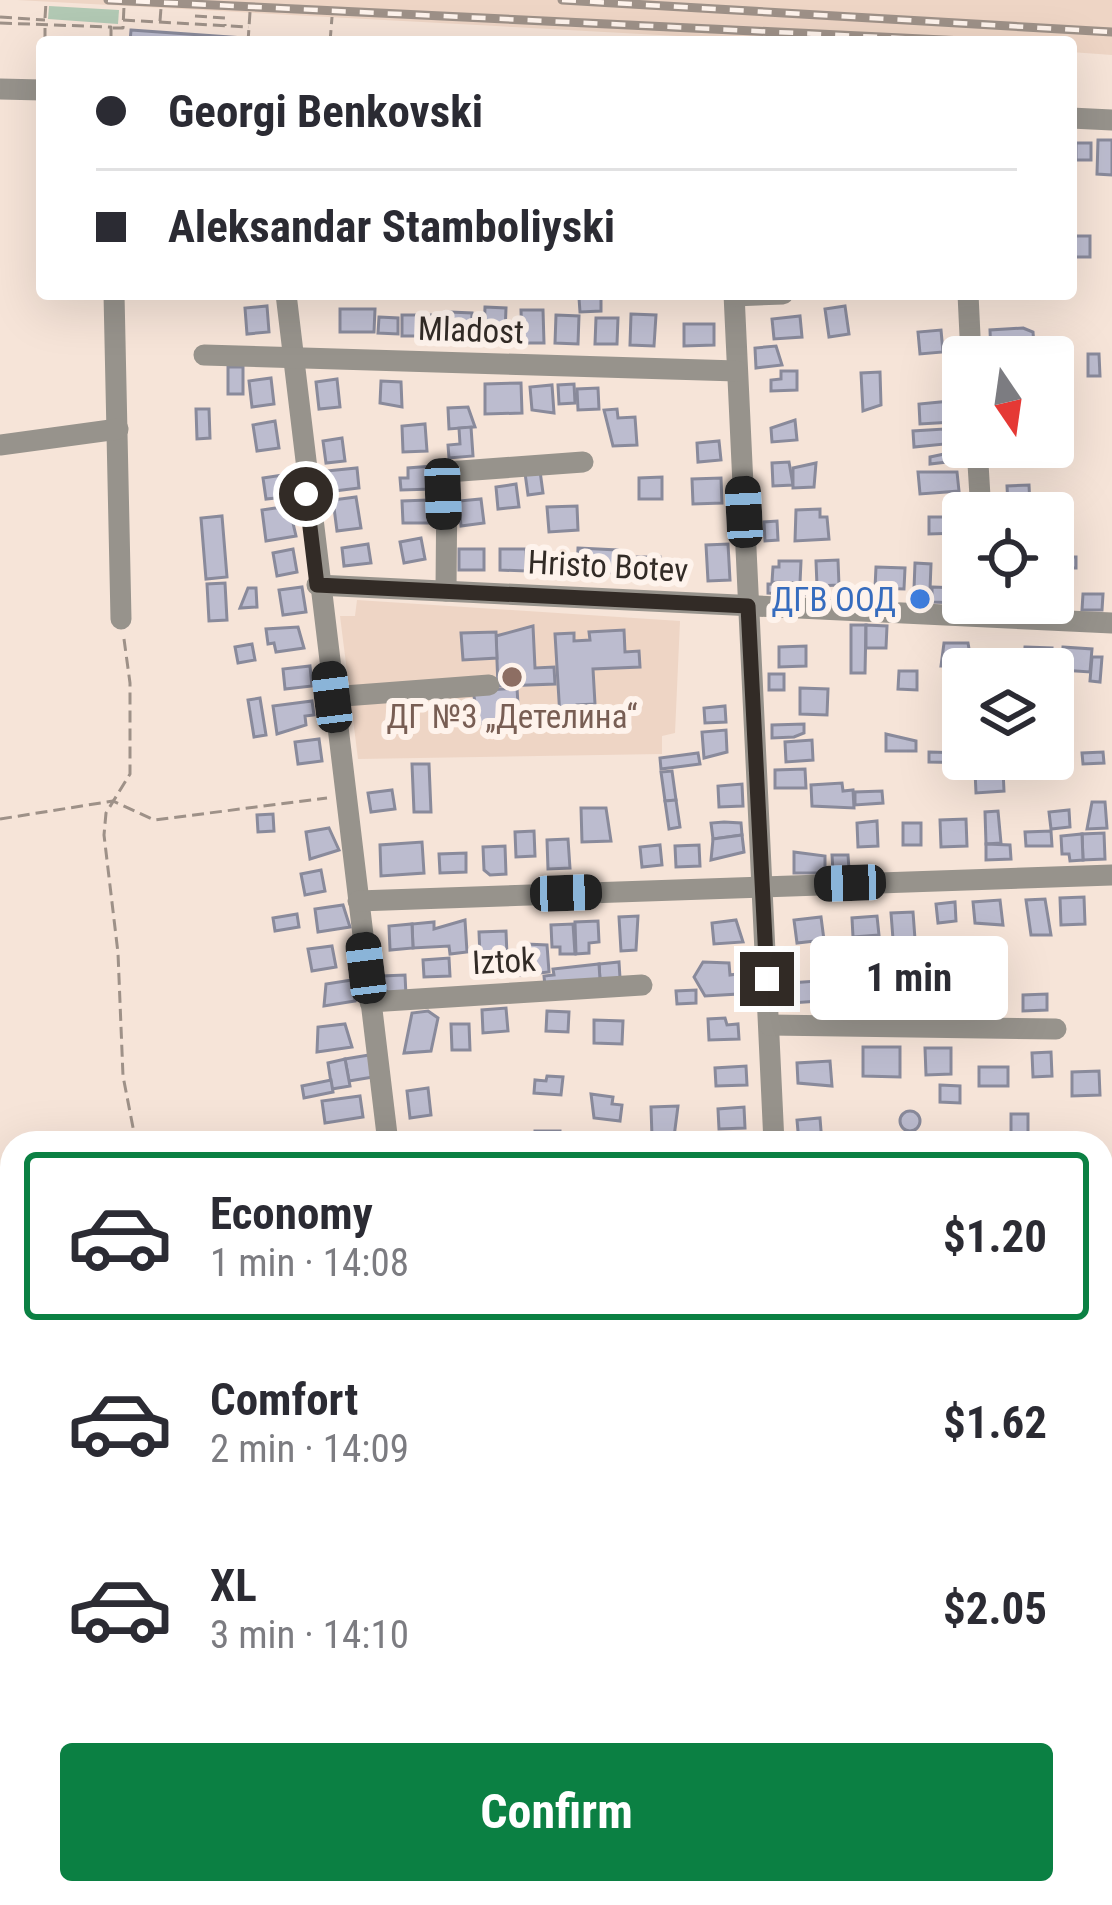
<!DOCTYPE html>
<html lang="en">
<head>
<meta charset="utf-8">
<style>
  :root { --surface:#fff; --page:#f7f7f7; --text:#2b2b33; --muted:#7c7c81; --line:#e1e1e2; --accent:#0b8043 }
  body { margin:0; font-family:"Roboto Condensed",sans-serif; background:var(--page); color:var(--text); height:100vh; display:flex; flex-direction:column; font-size:45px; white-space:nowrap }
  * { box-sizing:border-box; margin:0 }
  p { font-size:39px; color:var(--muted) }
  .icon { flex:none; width:66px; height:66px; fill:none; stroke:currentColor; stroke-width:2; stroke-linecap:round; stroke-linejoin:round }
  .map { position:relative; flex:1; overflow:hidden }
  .details { position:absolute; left:0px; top:1131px; width:1113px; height:774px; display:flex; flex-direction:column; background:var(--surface); border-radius:36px 36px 0 0; box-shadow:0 12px 48px #0002 }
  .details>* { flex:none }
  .top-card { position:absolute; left:36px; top:36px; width:1041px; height:264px; border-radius:12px; box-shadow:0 12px 48px #0002; display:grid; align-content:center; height:264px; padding:0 60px; background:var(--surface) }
  .needle { width:78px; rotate:167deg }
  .tools { position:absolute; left:942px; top:336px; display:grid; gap:24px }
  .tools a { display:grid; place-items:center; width:132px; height:132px; border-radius:12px; background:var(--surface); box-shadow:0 12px 48px #0002; font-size:60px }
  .end { position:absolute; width:54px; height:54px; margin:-27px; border:15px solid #322b26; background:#fff; box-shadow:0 0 0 6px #fff }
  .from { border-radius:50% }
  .bubble { position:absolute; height:84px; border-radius:12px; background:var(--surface); box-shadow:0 12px 48px #0002; font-size:39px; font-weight:700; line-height:84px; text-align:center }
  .car { position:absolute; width:36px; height:72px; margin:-36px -18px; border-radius:15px; box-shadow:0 0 9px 3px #0007; background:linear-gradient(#222 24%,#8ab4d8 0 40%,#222 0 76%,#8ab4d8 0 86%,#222 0) }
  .top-card b { display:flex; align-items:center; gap:42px; height:114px; font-size:45px }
  .top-card b+b { border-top:3px solid var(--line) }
  .top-card i { width:30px; height:30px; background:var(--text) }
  ul { padding:21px 0 0; list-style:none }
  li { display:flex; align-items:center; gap:36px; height:168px; margin:0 24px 18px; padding:0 36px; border:6px solid transparent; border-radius:12px }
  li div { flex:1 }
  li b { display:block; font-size:45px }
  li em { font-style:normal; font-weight:700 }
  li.selected { border-color:var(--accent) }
  li>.icon { width:108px; height:108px; stroke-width:1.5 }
  .cta { display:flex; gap:24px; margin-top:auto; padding:24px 60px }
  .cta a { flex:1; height:138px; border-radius:12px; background:var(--accent); color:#fff; font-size:48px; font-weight:700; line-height:138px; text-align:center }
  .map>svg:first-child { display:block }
  .built { fill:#eed5c5 }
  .green { fill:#b2c9b4 }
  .building { fill:#bcbccf; stroke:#898a9b; stroke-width:3 }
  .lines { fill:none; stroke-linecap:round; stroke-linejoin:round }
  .path { stroke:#9e9188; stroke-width:3; stroke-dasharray:12 6; stroke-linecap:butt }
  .minor { stroke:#97938c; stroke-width:21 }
  .rail-casing { stroke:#9e9188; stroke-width:9 }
  .rail { stroke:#fef3ec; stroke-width:4.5; stroke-dasharray:14; stroke-linecap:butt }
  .route { stroke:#322b26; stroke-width:15 }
  .shop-dot { fill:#3f7fe0; stroke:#fef3ec; stroke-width:4.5 }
  .education-dot { fill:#8d6e63; stroke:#fef3ec; stroke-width:4.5 }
  .labels { text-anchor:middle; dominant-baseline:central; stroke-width:12; stroke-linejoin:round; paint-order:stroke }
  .street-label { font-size:33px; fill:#322b26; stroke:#fef3ec }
  .shop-label { font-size:33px; fill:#366cbe; stroke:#fef3ec; text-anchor:end }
  .education-label { font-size:33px; fill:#785e54; stroke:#fef3ec }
</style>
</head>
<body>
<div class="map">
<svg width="1112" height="1905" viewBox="0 0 1112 1905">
  <rect width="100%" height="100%" fill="#f6e4d8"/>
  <!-- built -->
  <g class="built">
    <polygon points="17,0 1112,0 1112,55 1071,52 1071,42 696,37"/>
    <polygon points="357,600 680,621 675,733 662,736 662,754 358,759 340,616 355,616"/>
  </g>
  <!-- green -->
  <polygon class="green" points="49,6 119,10 118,24 48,19"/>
  <!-- building -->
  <g class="building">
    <polygon points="131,30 243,38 243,42 130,42"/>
    <polygon points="1098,140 1112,140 1112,175 1097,174"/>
    <rect x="1076" y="143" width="15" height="17"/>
    <rect x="1074" y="236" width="16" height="21"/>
    <polygon points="585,294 601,294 601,311 580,312 579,298"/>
    <polygon points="267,306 269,332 247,334 245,308"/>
    <polygon points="845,306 849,334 829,337 825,309"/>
    <polygon points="485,307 506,308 505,334 484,334"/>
    <polygon points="340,309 375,309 374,332 340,332"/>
    <polygon points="521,310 543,310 544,343 522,343"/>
    <polygon points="450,312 472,313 471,344 449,338"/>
    <polygon points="631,314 656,315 654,346 630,345"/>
    <rect x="402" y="315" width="35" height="21"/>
    <polygon points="556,315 579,316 578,344 555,343"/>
    <polygon points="800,316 802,337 774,339 772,319"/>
    <polygon points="379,317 398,318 398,334 378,333"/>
    <polygon points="596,318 618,318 617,344 595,344"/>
    <polygon points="684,324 714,324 714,345 684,346"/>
    <polygon points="1023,328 1033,332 1034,345 1024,345 1025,354 991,356 990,330"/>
    <polygon points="941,330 943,352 920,354 918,332"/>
    <polygon points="776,346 782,365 756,368 755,348"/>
    <polygon points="1088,354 1099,354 1100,376 1088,376"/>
    <rect x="228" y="367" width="15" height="27"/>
    <polygon points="781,371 797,371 797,390 771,391 771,380 781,379"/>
    <polygon points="880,372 881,405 863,411 861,373"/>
    <polygon points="271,378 274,404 252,407 249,381"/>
    <polygon points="337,379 340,407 319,409 316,382"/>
    <polygon points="381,381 401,382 402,407 380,403"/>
    <polygon points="521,383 522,413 485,414 485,384"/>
    <polygon points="574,384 575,403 559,404 558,385"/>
    <polygon points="552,385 554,413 532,410 530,387"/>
    <polygon points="598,388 599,409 578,410 577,389"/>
    <polygon points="951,401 953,422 920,424 919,404"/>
    <polygon points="468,407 475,427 449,429 448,408"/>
    <polygon points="196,409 209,409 210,438 197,439"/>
    <polygon points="617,409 618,418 635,417 637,445 613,446 604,410"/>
    <polygon points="795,420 797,440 772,442 771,428"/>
    <polygon points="275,421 279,448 257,451 253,425"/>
    <polygon points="425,424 427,451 403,452 402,426"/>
    <polygon points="471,427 473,456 449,458 448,445 460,444 459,428"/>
    <polygon points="944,429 945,444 914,447 913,431"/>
    <polygon points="342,438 345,461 326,463 323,441"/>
    <polygon points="719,441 721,460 698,462 697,443"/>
    <polygon points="994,447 1017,447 1018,461 995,462"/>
    <polygon points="963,450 965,460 930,464 930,457"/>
    <polygon points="789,462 793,485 773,486 772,463"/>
    <polygon points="816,463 814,487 793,488 793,468"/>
    <polygon points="432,466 433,489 401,490 400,478 408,478 408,468"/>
    <polygon points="357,468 359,488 318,493 316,472"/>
    <polygon points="540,471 543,493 528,495 525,473"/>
    <polygon points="918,472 957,472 959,491 920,494"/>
    <polygon points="283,475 286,497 266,499 263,478"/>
    <polygon points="662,477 662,499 639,499 639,478"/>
    <polygon points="721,478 722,503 693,504 692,479"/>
    <polygon points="516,484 519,507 498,509 496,487"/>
    <polygon points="1029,485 1030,507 1008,505 1007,486"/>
    <polygon points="356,497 361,528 337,531 333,500"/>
    <polygon points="481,499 484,523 461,526 459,501"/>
    <polygon points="428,500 429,523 403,523 402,501"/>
    <polygon points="289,506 296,536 266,541 262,510"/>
    <polygon points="577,506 578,530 549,532 547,507"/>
    <polygon points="820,509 820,517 827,517 829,539 795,541 796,510"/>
    <polygon points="222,516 227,577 206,579 201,518"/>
    <polygon points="929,517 960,517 960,533 929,534"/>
    <polygon points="777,521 778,540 765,541 764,522"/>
    <polygon points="421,538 425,559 404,563 400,542"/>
    <polygon points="368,544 371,563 344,566 342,548"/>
    <polygon points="728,544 730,580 708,581 706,545"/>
    <polygon points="578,548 617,550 615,573 577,571"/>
    <polygon points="293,549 297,572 277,576 273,553"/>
    <rect x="459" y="549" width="25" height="21"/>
    <polygon points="500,549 526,549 526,571 500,570"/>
    <polygon points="637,557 660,557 660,577 636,576"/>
    <rect x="1054" y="557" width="22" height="11"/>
    <polygon points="838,560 839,585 817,586 816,561"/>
    <polygon points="779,561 801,561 800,583 772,582 773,567 779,567"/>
    <polygon points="915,563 931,564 930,590 914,589"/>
    <polygon points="876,567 905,568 904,589 875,588"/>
    <polygon points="225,583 227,620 209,621 207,584"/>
    <polygon points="768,584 812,586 812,595 768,593"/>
    <polygon points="302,587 306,612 283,615 279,590"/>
    <polygon points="932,587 959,588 958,603 932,602"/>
    <polygon points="248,588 256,588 257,607 240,608"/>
    <polygon points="1083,594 1103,594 1102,610 1082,610"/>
    <polygon points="851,625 866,625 865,673 851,673"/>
    <polygon points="866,625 887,626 886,648 866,648"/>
    <polygon points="533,626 535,668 554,667 555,684 498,686 496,636"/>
    <polygon points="298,627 304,648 276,652 274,643 268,644 266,629"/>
    <polygon points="624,630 625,652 639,651 640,667 593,669 595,704 577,705 577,716 560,717 555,634 574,633 574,641 590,640 589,632"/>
    <polygon points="496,632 497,658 463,660 461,633"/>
    <polygon points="944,643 968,643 972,666 941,666"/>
    <polygon points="252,644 255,660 238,663 235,647"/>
    <polygon points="806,646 806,666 779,667 779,647"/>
    <polygon points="1025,647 1052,648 1051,669 1024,669"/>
    <polygon points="1063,647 1092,649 1090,672 1062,670"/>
    <polygon points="988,651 1009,651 1008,669 988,669"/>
    <polygon points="1092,657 1102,657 1100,682 1090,681"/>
    <polygon points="310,666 312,686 285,689 283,669"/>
    <polygon points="899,671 917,671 917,690 898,689"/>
    <rect x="769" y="674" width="15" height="16"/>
    <polygon points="517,688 519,721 479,724 473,691"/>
    <polygon points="800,688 828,689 827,715 800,714"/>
    <polygon points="260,698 266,735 254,737 248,700"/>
    <polygon points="312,701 314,715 305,716 306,725 277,734 273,706"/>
    <polygon points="725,706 726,722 705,723 704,708"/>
    <polygon points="804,724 804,733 794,737 772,738 772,725"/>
    <polygon points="726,730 727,752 704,758 702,732"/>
    <polygon points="886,734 916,741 916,751 886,751"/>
    <polygon points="319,739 322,761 298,764 295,742"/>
    <polygon points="812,740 813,760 786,762 785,742"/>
    <polygon points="929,752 963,753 963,759 980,763 929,762"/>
    <polygon points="1103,752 1104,763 1083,764 1082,753"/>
    <polygon points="698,753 700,764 661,769 660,758"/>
    <polygon points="412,764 429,764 431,812 414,812"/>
    <polygon points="805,769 806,788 775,788 775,770"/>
    <polygon points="1003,770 1004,791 976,793 975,771"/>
    <polygon points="672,771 676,800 665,801 661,772"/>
    <polygon points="842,783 843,791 853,790 854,808 812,806 811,785"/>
    <polygon points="742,784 743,806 719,807 718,786"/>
    <polygon points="392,790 395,809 371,812 368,793"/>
    <polygon points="882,791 883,803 855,805 855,792"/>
    <polygon points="676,800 680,827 669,829 665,801"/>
    <polygon points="1092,802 1105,802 1107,828 1087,829"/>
    <polygon points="581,808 606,808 611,841 582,842"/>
    <polygon points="1069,810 1070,827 1051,829 1049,812"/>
    <polygon points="998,811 1001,843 986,844 985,812"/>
    <polygon points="273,814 274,831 258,832 257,815"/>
    <polygon points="966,819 967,846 941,847 940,820"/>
    <polygon points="877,821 878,846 858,847 857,823"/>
    <polygon points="724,822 741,823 742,835 713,839 711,823"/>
    <rect x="903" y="823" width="18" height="22"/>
    <polygon points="329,828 339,850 310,859 306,832"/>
    <polygon points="534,831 535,856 516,857 515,832"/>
    <polygon points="1051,831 1052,846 1026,846 1025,832"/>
    <polygon points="1104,833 1105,859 1083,860 1082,834"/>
    <polygon points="1082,834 1083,860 1070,861 1069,854 1062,854 1061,836"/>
    <polygon points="742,835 744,852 711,860 713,839"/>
    <polygon points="568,839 570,868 548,869 547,840"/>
    <polygon points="422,842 424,873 381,876 380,845"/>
    <polygon points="986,844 1010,845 1011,859 986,860"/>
    <polygon points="660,845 662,865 642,867 640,847"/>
    <polygon points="699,845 700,866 676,867 675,846"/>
    <polygon points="505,846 506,874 490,875 484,870 483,847"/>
    <polygon points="794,852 825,856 825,873 794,873"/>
    <polygon points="466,853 466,872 440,873 439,854"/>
    <polygon points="832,855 848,855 849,870 833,871"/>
    <polygon points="321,870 325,891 305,895 301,874"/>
    <polygon points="1084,897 1085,924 1061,925 1060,898"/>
    <polygon points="1045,899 1051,935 1031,935 1026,900"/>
    <polygon points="1000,900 1003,925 975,923 973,902"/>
    <polygon points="955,902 956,921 938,923 936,904"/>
    <polygon points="343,905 350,927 318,932 315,909"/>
    <polygon points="913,912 915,939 893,939 891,913"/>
    <polygon points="297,914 299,927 275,931 273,918"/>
    <polygon points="638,916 636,950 621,951 619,917"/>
    <polygon points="877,916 879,935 853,937 852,918"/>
    <polygon points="821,917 824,940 797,943 794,920"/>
    <polygon points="465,920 467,952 450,954 449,946 413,948 412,924 434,922 434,929"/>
    <polygon points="736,920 743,942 714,944 712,923"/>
    <polygon points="598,921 599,942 589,943 589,953 576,954 575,922"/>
    <polygon points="412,924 413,948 390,950 389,926"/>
    <polygon points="573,924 575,954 560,954 560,947 552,947 551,925"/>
    <polygon points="506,931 507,956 480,956 479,932"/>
    <polygon points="840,941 856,941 856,953 831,954 831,945"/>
    <polygon points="525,944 547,945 549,972 520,975 518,952"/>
    <polygon points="332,946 336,967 312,971 308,949"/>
    <polygon points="449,958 450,976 424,977 423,960"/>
    <polygon points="619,962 620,978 600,980 599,964"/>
    <polygon points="703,962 729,963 730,975 737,974 738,994 705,996 694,977"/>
    <polygon points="599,964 600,980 545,986 544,976 554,975 553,969"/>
    <polygon points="405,975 406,995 392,996 383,988 382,976"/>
    <polygon points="352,980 355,1001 324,1006 326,984"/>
    <polygon points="817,981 819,1001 791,1003 790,983"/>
    <circle cx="941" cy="997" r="13"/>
    <polygon points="696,990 696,1003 677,1004 676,991"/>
    <polygon points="1047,994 1047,1010 1023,1011 1023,995"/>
    <polygon points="918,998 919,1015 889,1016 888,999"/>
    <polygon points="506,1008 508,1031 483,1033 482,1010"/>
    <polygon points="428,1011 438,1018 431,1051 404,1053 412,1013"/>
    <polygon points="547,1011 569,1012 568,1032 546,1031"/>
    <polygon points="725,1018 727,1025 738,1024 739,1039 709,1040 708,1019"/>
    <polygon points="594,1020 623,1021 622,1044 594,1043"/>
    <polygon points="345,1024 352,1047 317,1052 318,1027"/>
    <polygon points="451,1024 469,1024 470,1050 452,1050"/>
    <polygon points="863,1047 900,1047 900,1077 863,1076"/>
    <polygon points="925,1048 951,1048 951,1074 926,1075"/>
    <polygon points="1051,1052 1052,1076 1033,1077 1032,1053"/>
    <polygon points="369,1055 373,1077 349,1081 345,1059"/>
    <polygon points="345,1059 350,1086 332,1089 328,1063"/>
    <polygon points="830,1061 832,1086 798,1083 797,1063"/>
    <polygon points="746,1066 747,1085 716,1086 715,1068"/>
    <rect x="979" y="1067" width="29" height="19"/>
    <polygon points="1099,1071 1100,1095 1072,1096 1072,1072"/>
    <polygon points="547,1076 563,1077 561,1095 534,1093 535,1080 546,1081"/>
    <polygon points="331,1080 333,1092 304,1098 302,1086"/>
    <polygon points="940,1085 960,1086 960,1103 940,1102"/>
    <polygon points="428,1088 431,1115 410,1118 407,1091"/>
    <polygon points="591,1094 613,1097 612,1104 622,1105 620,1121 594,1118"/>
    <polygon points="360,1096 363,1117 325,1123 322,1101"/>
    <polygon points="678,1106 674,1137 652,1137 651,1107"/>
    <polygon points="744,1107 745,1128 719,1129 718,1109"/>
    <circle cx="910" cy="1121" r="10"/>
    <rect x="1011" y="1114" width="17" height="24"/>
    <polygon points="820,1118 822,1143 799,1143 797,1120"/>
    <rect x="535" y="1131" width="25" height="12"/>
    <polygon points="367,1133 368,1143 339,1143 338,1137"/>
    <polygon points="1101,1515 1112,1517 1112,1545 1101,1544"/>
    <polygon points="296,1893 325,1893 327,1904 299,1905"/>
    <polygon points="444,1893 444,1905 404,1905 401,1894"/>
    <polygon points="503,1893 528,1893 529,1905 504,1905"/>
  </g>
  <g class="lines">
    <!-- path -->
    <g class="path">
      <polyline points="195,16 225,18 225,26"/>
      <polyline points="0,17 45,20"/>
      <polyline points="45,18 46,2"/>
      <polyline points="123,20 249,27"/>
      <polyline points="160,21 161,8"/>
      <polyline points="0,23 111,27 111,42"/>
      <polyline points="45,28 45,42"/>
      <polyline points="113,28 123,28 124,6"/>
      <polyline points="248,42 250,12"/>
      <polyline points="330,42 332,17"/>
      <polyline points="124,639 130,683 130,774 106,813 104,835 118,953 123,1076 136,1143"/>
      <polyline points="0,819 113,801 154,820 327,798"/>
    </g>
    <!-- minor -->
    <g class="minor">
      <polyline points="0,89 42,90"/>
      <polyline points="1071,118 1112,120"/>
      <polyline points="114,294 121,619"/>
      <polyline points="286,294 388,1143"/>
      <polyline points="734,294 774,1143"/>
      <polyline points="968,294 971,357"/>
      <polyline points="734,296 783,294"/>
      <polyline points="204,355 737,371"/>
      <polyline points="0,445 118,429"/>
      <polyline points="977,447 981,513"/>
      <polyline points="317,585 1112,623"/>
      <polyline points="446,591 447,472 583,462"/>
      <polyline points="331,697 489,685"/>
      <polyline points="358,901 1112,875"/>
      <polyline points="370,1002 642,985"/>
      <polyline points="769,1025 1056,1029"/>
      <polyline points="1101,1185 1112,1185"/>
      <polyline points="1101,1483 1112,1486"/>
      <polyline points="1101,1668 1112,1669"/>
      <polyline points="1101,1843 1112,1843"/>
      <polyline points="341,1893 344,1905"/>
      <polyline points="472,1893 473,1905"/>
      <polyline points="806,1893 806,1905"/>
      <polyline points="1088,1893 1090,1905"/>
    </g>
    <defs>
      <g id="rail">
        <polyline points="108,0 985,42"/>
        <polyline points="562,0 1112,32"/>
      </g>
    </defs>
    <!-- rail casing -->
    <use href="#rail" class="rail-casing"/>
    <!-- rail -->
    <use href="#rail" class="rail"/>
  </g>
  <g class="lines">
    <!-- route -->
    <polyline class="route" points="306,494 317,585 748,606 767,979"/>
  </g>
  <!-- markers -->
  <circle class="shop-dot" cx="920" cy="599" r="12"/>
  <circle class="education-dot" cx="512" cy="677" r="12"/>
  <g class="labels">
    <!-- street labels -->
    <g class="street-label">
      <text transform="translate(471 330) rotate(2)">Mladost</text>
      <text transform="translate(608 566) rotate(3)">Hristo Botev</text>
      <text transform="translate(504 961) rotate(-3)">Iztok</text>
    </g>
    <!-- shop labels -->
    <g class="shop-label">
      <text x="896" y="599">ДГВ ООД</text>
    </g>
    <!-- education labels -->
    <g class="education-label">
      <text x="512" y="716">ДГ №3 „Детелина“</text>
    </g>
  </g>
</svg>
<div class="tools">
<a><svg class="needle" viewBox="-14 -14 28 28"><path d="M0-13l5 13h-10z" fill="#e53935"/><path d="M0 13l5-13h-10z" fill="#7c7c81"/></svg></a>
<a><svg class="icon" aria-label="locate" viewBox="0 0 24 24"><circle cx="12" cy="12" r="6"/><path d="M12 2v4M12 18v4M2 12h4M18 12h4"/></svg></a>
<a><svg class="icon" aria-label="layers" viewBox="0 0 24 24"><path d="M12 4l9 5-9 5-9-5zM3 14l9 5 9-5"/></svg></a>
</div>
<i class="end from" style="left:306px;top:494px"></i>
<i class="end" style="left:767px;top:979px"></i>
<div class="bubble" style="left:810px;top:936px;width:198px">1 min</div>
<i class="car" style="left:443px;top:494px;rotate:178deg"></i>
<i class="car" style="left:744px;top:512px;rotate:357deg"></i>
<i class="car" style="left:332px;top:697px;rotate:353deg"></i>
<i class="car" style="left:850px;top:883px;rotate:268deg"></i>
<i class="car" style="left:566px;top:893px;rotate:88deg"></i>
<i class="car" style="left:366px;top:968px;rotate:353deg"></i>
<div class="top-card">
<b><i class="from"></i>Georgi Benkovski</b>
<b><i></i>Aleksandar Stamboliyski</b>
</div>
<section class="details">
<ul>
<li class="selected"><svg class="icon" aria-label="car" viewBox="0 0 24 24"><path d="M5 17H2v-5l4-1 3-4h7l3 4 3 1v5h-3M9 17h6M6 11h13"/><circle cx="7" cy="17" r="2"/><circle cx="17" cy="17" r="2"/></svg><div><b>Economy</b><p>1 min · 14:08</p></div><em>$1.20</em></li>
<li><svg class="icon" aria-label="car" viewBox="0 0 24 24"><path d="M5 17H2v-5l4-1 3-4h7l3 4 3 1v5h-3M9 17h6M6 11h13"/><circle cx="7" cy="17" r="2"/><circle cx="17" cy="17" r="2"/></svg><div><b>Comfort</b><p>2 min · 14:09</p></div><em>$1.62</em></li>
<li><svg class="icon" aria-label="car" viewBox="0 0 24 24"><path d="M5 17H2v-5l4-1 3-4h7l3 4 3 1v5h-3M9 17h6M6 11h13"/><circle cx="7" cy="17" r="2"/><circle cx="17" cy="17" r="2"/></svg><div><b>XL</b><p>3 min · 14:10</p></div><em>$2.05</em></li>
</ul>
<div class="cta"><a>Confirm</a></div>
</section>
</div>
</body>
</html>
